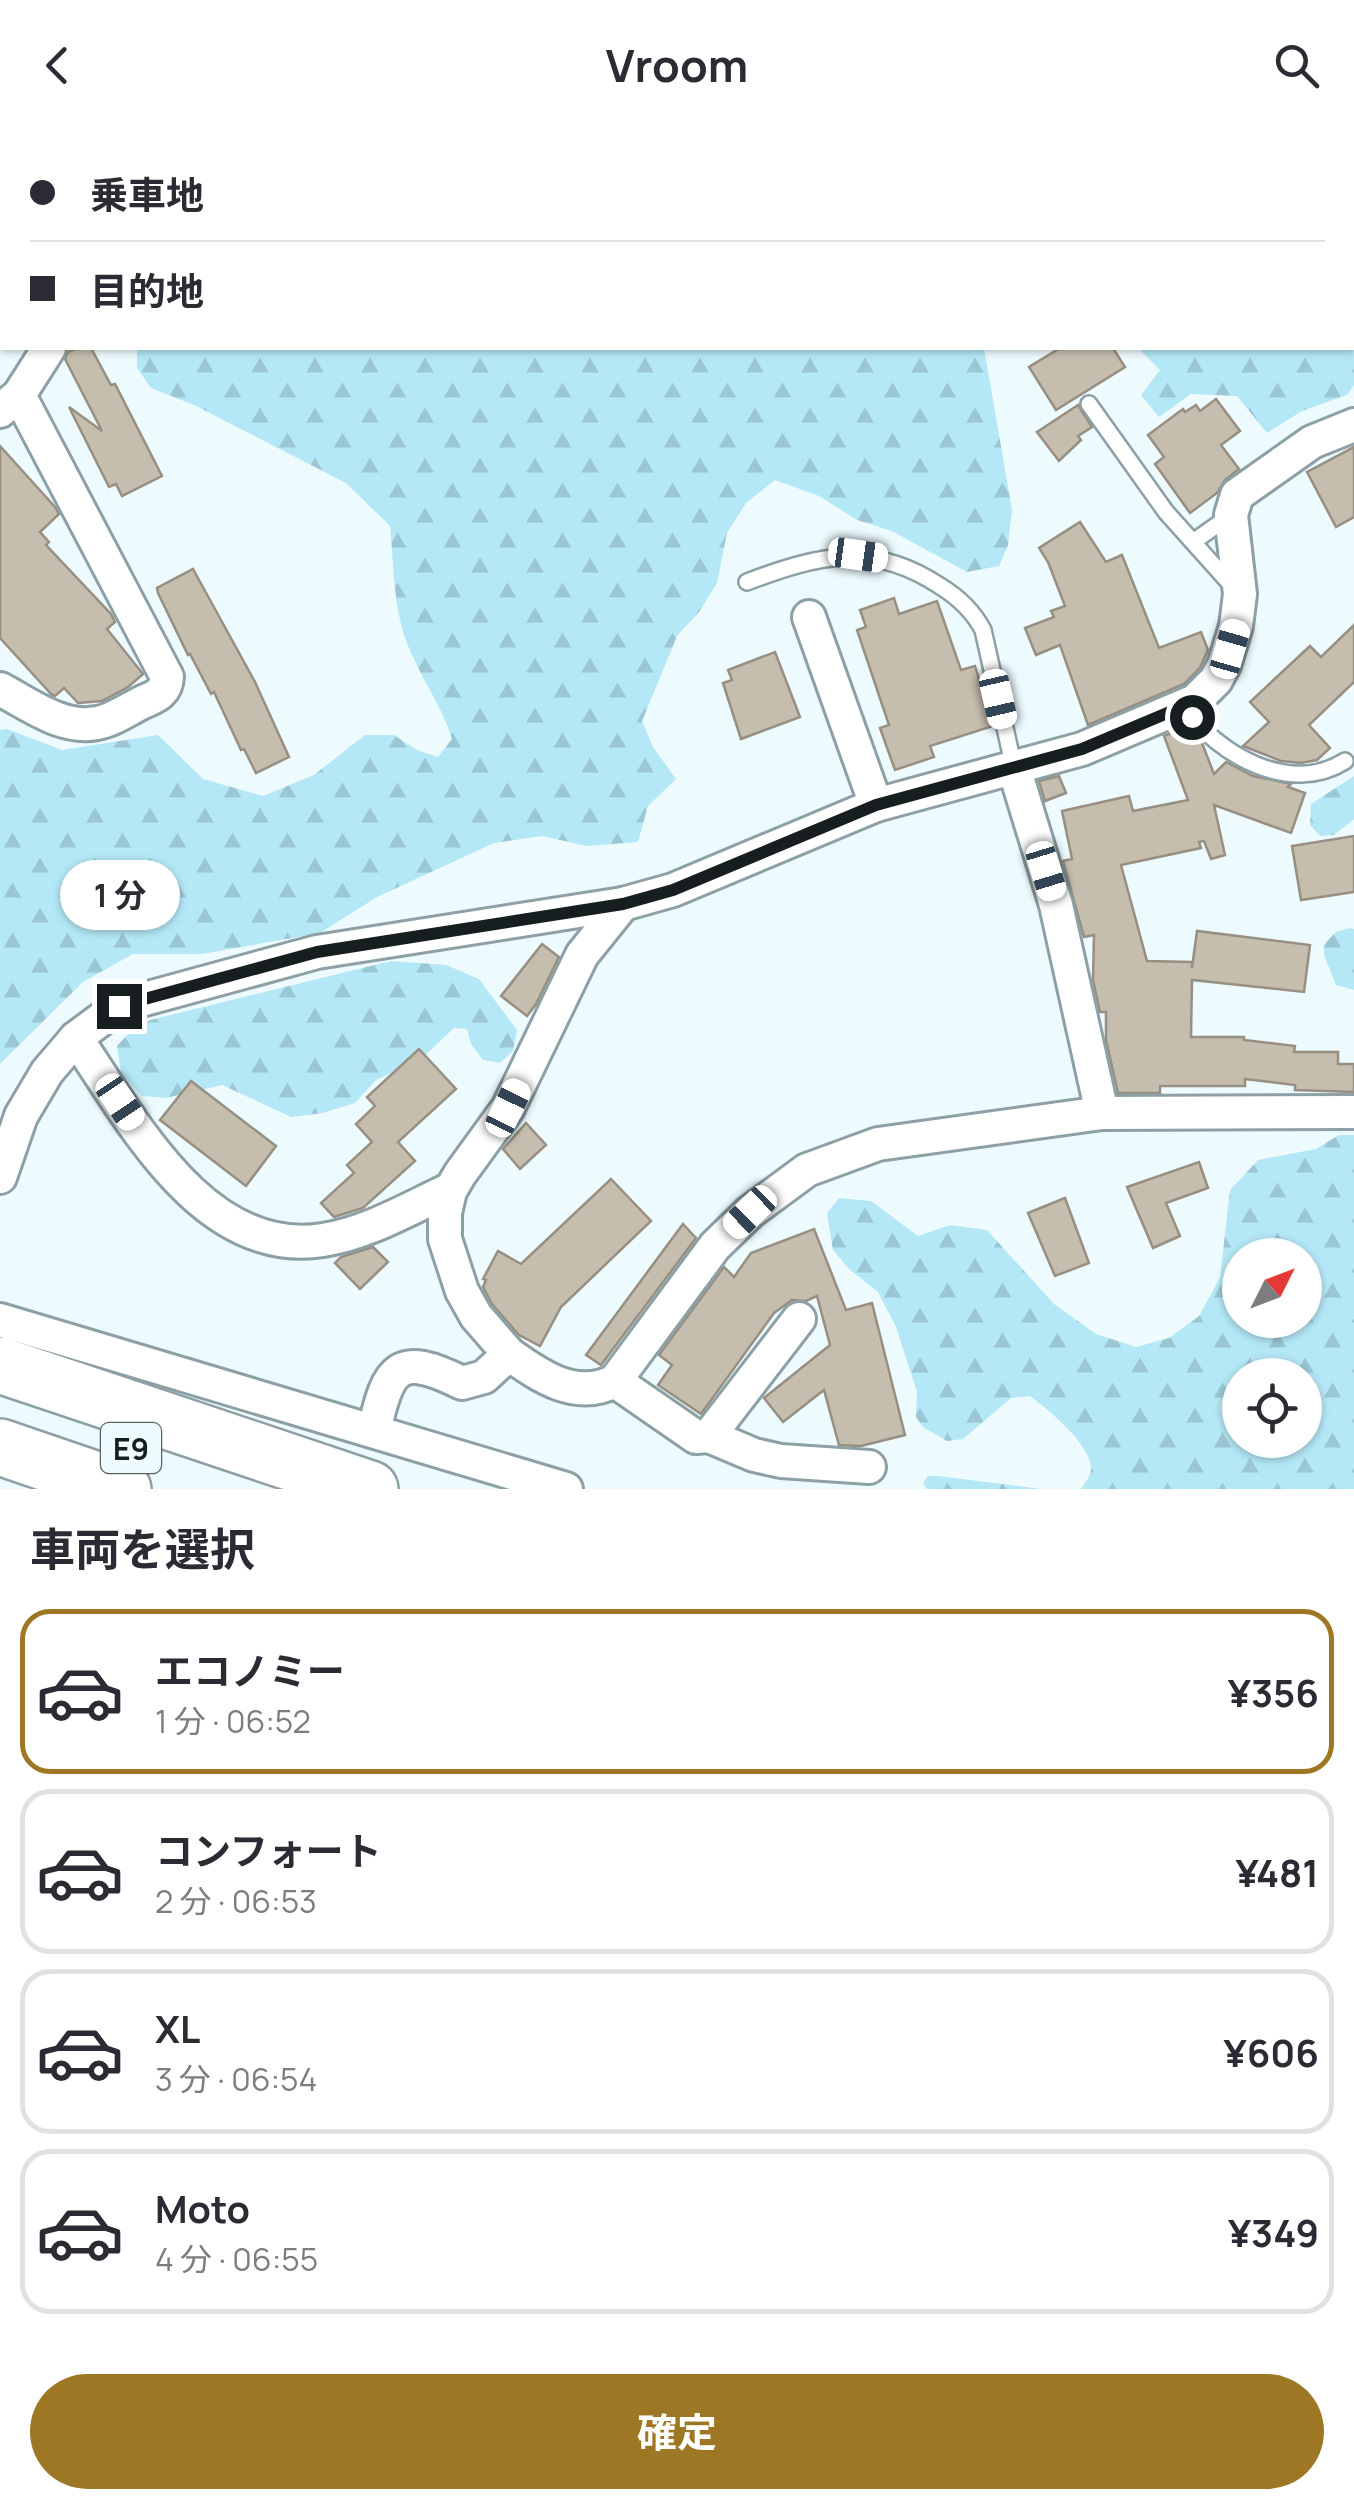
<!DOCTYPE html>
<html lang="ja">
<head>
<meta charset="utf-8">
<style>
  :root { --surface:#fff; --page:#f7f7f7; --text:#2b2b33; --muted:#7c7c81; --line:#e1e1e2; --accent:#9d7723 }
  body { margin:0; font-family:Manrope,"Noto Sans JP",sans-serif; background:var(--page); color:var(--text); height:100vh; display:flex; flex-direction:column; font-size:38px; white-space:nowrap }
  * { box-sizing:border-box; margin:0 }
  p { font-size:32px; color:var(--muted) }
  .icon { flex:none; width:55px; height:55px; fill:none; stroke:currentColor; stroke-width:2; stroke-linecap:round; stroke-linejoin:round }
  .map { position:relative; height:1359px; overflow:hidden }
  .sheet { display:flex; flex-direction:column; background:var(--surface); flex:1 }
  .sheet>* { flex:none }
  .guide { position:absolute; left:0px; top:0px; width:1355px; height:220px; box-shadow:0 2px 8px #0004; display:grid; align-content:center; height:220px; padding:0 30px; background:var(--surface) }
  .needle { width:65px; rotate:48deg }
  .buttons { position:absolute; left:1222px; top:1108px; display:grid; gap:20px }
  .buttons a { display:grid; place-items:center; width:100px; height:100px; border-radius:50%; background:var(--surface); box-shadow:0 2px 8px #0004; font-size:50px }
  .end { position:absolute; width:45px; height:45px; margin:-22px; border:12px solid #161e20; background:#fff; box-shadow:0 0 0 5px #fff }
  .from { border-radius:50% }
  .bubble { position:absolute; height:70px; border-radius:35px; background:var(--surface); box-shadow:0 2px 8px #0004; font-size:32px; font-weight:700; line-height:70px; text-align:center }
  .car { position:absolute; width:30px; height:60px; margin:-30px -15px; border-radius:12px; box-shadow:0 0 8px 2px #0007; background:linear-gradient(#fff 24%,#345 0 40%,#fff 0 76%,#345 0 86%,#fff 0) }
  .guide b { display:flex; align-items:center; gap:35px; height:95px; font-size:38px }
  .guide b+b { border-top:2px solid var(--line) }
  .guide i { width:25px; height:25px; background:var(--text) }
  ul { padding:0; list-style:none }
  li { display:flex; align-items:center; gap:30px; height:165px; margin:0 20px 15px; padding:0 10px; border:5px solid var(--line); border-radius:30px }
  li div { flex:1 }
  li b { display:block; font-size:38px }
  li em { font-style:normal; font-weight:700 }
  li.current { border-color:var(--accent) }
  li>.icon { width:90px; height:90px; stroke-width:1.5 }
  h2 { padding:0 30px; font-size:45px; line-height:120px }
  .action { display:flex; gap:20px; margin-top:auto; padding:20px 30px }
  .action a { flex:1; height:115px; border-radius:60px; background:var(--accent); color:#fff; font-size:40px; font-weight:700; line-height:115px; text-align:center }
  header { display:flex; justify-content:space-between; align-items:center; height:130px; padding:0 30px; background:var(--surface); font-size:45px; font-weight:700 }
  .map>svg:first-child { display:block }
  .built { fill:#d4f1f9 }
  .forest { fill:url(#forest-firs); fill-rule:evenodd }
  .building { fill:#c5bdae; stroke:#978f81; stroke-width:2.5 }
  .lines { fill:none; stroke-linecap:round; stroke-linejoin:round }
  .lane-casing { stroke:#8ca0a5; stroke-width:20 }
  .street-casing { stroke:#8ca0a5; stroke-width:38 }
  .highway-casing { stroke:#8ca0a5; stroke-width:60 }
  .lane { stroke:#fff; stroke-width:15 }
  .street { stroke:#fff; stroke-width:32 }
  .highway { stroke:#fff; stroke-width:55 }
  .route { stroke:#161e20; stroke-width:12 }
  .labels { text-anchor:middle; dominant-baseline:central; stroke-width:8; stroke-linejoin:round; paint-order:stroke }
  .shield { fill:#eefbfe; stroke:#576063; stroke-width:2.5 }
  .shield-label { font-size:30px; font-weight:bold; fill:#161e20 }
</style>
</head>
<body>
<header><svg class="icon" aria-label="back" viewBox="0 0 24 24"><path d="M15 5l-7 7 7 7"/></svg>Vroom<svg class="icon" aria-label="search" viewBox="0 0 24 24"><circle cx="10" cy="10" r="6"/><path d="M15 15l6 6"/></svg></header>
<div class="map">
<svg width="1354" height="1359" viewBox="0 0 1354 1359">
  <defs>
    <pattern id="forest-firs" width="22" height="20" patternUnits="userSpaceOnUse" patternTransform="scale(2.5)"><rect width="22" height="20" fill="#b4e8f6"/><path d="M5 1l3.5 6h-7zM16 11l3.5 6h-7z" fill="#9ac7d3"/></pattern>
  </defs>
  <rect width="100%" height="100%" fill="#eefbfe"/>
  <!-- built -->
  <polygon class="built" points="0,0 165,0 2,2 2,215"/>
  <!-- forest -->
  <g class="forest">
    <polygon points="246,0 774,0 776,2 246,2"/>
    <polygon points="1354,63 1354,255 1347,265 1302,281 1267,303 1237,266 1191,264 1159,287 1141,265 1160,240 1138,218 1352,218"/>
    <path d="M137,218H984L1012,380L1008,415L999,436L967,442L892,401L857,390L819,366L775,350L746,373L727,403L717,453L699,482L677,506L642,591L653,617L676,649L648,676L638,712L587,716L542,706L494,713L377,767L320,803L202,824H133L83,852L0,934V600L7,599L62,620L158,605L203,649L263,666L314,645L365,605H394L417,620L438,627L452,609C442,576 422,550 409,518C393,481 394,435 390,396L346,353L194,275L151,258L137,238Z"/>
    <polygon points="1354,646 1354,689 1334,705 1320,706 1310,695 1311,674"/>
    <polygon points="1350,798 1354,799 1354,860 1336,855 1324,825 1324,814 1336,802"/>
    <polygon points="391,831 446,835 479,849 517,900 513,921 500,933 483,930 471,914 467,899 454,898 421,929 376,950 355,973 323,983 291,987 222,955 166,968 142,966 121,943 117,916 130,902 150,890"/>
    <path d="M1339,1005H1354V1359H1081C1085,1352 1091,1346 1091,1338C1091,1315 1048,1279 1030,1266L1011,1268L963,1309L947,1311L923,1297L916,1287L917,1262L896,1197L878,1162L849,1139L833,1120L827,1083L839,1068L871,1071L918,1106L950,1095L987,1100L1054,1174L1096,1204L1136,1217L1169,1208L1199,1186L1220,1148L1230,1060L1258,1030L1316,1019ZM1240,1125H1305V1190H1240ZM1240,1245H1305V1310H1240Z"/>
    <polygon points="928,1346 938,1346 1041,1359 927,1359 923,1353"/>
  </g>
  <!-- building -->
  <g class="building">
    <polygon points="77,218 91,218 111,255 115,254 162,346 122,366 116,354 109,357 69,277 102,301 65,229 68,222"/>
    <polygon points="1060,218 1113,218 1125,237 1056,280 1029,237"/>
    <polygon points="1216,269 1240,301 1221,315 1239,339 1225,350 1217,363 1190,383 1155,334 1164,327 1148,305 1183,279 1185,282 1196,275 1200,281"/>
    <polygon points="1078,275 1092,297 1078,306 1081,310 1059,331 1037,302"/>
    <polygon points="0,316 55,377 59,384 40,402 49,412 46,415 111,484 115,492 107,499 143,544 128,557 102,571 78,573 64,558 55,566 51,564 0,508"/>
    <polygon points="1354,317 1354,387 1336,397 1307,342"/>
    <polygon points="1080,392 1106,432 1122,425 1159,518 1201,502 1208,520 1200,538 1184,554 1088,595 1060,515 1036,525 1025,498 1054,487 1051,481 1065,476 1048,432 1039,418"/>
    <polygon points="193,439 255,552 289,627 256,643 244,619 241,620 214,562 211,564 190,524 188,525 158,463 157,458"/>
    <polygon points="894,468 899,484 937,471 961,540 975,536 993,596 930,616 934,627 895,640 880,598 889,595 857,500 866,497 860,480"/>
    <polygon points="1354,495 1354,552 1309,595 1330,618 1317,630 1301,633 1281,631 1243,616 1269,592 1250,572 1310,516 1321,527"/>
    <polygon points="775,522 800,587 741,609 723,553 732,550 728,540"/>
    <polygon points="1186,597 1202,613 1214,644 1226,632 1253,646 1291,654 1288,657 1305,663 1291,703 1214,675 1225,725 1211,729 1204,711 1199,712 1201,718 1121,735 1147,831 1192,832 1192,838 1197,801 1310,815 1304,862 1192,850 1191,907 1244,907 1244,910 1295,916 1294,922 1338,922 1338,934 1354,934 1354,962 1295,960 1295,955 1245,949 1245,956 1160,956 1160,963 1118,963 1106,910 1106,882 1100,882 1093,850 1094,805 1084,807 1063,731 1072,729 1062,681 1129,666 1133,681 1188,670 1164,606"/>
    <polygon points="1059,646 1066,663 1045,671 1039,651"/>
    <polygon points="1354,706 1354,762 1301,770 1292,716"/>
    <polygon points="542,814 559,827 536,874 527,886 501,866"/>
    <polygon points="419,919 456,959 398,1012 415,1031 363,1078 334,1087 321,1073 354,1043 347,1035 372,1012 356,994 375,976 367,967"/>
    <polygon points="191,951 276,1016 246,1056 160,990"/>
    <polygon points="526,993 546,1015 520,1039 503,1019"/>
    <polygon points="1199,1032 1208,1058 1166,1073 1180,1106 1153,1118 1127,1057"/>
    <polygon points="611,1049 651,1091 561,1177 540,1216 519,1205 492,1174 483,1157 486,1150 483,1149 498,1121 521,1134"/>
    <polygon points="1065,1068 1089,1133 1055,1146 1028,1083"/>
    <polygon points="683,1094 696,1108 601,1235 586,1225"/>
    <polygon points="814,1099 846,1180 872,1173 905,1305 861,1316 839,1315 824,1260 783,1292 764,1268 830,1215 817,1166 806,1171 792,1170 774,1183 701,1284 658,1255 672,1235 659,1225 724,1137 734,1147 751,1123"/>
    <polygon points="373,1117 388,1132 360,1159 335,1133 341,1127"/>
  </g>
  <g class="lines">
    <defs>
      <g id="lane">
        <polyline points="1089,274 1166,382 1235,459"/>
        <polyline points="1193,412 1231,385"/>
        <path d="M747,452C818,425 873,411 940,456C958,467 973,481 983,500L1014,638"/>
        <path d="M1184,577C1218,625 1290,666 1345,631"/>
      </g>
      <g id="street">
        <polyline points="1252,0 1253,2"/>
        <polyline points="179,2 181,0"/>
        <polyline points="0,281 19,265 49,218"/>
        <polyline points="809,487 876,675"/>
        <path d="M0,559C29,574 62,600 97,593C111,591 127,580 141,573C154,567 166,564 167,547L19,265"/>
        <polyline points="1014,638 1056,775 1102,983"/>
        <path d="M76,908C132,990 204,1129 323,1110C368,1103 410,1078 451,1059"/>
        <polyline points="0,1047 21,986 47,942 76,908 119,876 317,822 623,774 673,760 876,675 1082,619 1195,571 1216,550 1224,535 1236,496 1240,464 1231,385 1237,365 1312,312 1354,295"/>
        <polyline points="0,1190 566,1359"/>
        <polyline points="509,1224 476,1186 462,1161 445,1109 445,1083 450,1061 460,1044 508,978 582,825 623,774"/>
        <polyline points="615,1251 696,1307 709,1306 799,1189"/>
        <path d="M374,1301C388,1237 398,1221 462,1253L484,1247L509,1224C541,1247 576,1271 615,1251L715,1116L750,1082L807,1040L878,1014L1102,983L1354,982"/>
        <polyline points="709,1306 754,1325 781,1331 869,1337"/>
      </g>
      <g id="highway">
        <polyline points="0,1235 370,1359"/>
        <polyline points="0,1317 123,1359"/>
      </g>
    </defs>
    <!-- lane casing -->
    <use href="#lane" class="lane-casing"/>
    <!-- street casing -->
    <use href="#street" class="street-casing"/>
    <!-- highway casing -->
    <use href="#highway" class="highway-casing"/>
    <!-- lane -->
    <use href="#lane" class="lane"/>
    <!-- street -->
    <use href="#street" class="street"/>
    <!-- highway -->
    <use href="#highway" class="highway"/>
  </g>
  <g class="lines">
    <!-- route -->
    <polyline class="route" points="119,876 317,822 623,774 673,760 876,675 1082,619 1184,576 1192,587"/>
  </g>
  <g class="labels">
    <!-- shield labels -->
    <rect class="shield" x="101" y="1293" width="60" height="50" rx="8"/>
    <g class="shield-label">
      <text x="131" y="1318">E9</text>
    </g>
  </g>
</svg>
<div class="buttons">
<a><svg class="needle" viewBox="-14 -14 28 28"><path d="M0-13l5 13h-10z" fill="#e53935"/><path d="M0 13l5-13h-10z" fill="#7c7c81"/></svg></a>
<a><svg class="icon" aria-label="locate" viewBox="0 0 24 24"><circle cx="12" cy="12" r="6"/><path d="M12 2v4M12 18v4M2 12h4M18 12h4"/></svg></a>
</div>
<i class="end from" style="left:1192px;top:587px"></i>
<i class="end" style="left:119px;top:876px"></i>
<div class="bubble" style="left:60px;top:730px;width:120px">1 分</div>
<i class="car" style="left:858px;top:425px;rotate:98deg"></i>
<i class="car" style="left:1230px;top:519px;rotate:16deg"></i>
<i class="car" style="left:998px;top:569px;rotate:167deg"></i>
<i class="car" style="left:1046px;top:741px;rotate:163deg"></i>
<i class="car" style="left:120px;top:972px;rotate:146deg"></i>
<i class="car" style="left:508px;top:978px;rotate:26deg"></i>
<i class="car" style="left:750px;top:1082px;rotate:226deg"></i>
<div class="guide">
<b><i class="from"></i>乗車地</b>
<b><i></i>目的地</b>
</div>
</div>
<section class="sheet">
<h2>車両を選択</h2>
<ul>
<li class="current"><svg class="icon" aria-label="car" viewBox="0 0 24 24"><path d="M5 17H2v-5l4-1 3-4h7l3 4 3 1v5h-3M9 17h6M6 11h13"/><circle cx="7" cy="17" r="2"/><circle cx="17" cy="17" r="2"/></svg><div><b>エコノミー</b><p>1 分 · 06:52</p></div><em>¥356</em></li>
<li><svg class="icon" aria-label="car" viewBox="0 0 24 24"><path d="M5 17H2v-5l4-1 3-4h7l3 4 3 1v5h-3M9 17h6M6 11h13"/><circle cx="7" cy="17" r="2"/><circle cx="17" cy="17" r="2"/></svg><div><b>コンフォート</b><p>2 分 · 06:53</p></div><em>¥481</em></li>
<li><svg class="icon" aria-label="car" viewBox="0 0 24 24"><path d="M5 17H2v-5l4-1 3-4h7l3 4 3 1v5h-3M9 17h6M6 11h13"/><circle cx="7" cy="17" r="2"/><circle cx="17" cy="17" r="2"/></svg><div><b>XL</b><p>3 分 · 06:54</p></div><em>¥606</em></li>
<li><svg class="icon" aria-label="car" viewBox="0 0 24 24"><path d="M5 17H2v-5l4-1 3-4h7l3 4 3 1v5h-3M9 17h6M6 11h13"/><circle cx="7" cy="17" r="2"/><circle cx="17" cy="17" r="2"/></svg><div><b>Moto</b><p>4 分 · 06:55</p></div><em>¥349</em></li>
</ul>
<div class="action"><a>確定</a></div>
</section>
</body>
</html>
